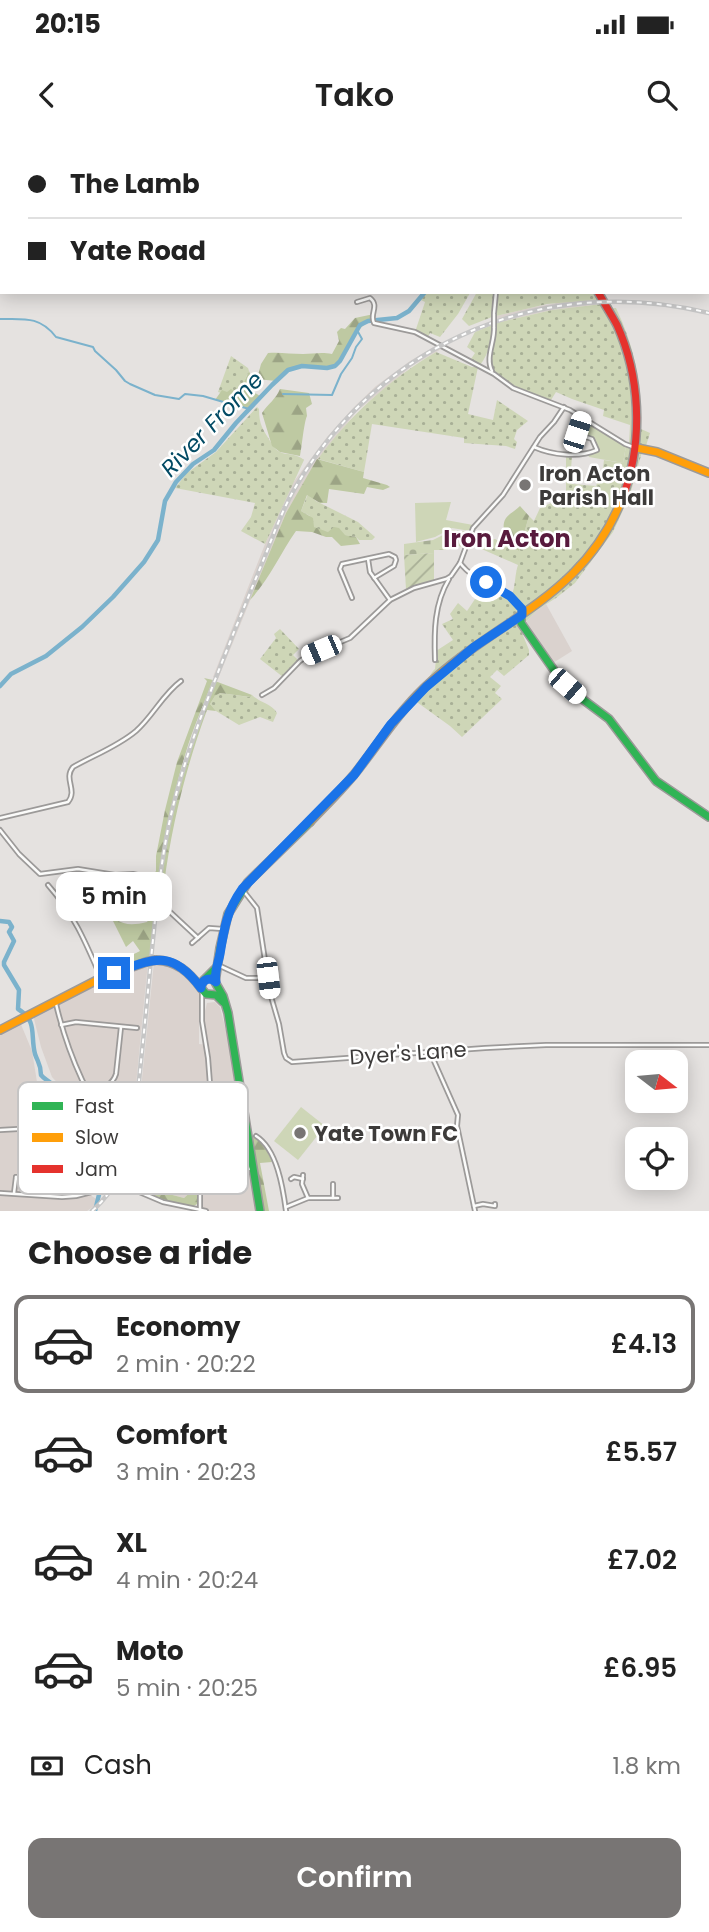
<!DOCTYPE html>
<html lang="en">
<head>
<meta charset="utf-8">
<style>
  :root { --surface:#fff; --page:#f2f2f2; --text:#222; --muted:#767676; --line:#e0e0e0; --accent:#787574 }
  body { margin:0; font-family:Poppins,sans-serif; background:var(--page); color:var(--text); height:100vh; display:flex; flex-direction:column; font-size:26px; white-space:nowrap }
  * { box-sizing:border-box; margin:0 }
  p { font-size:23px; color:var(--muted) }
  .icon { flex:none; width:38px; height:38px; fill:none; stroke:currentColor; stroke-width:2; stroke-linecap:round; stroke-linejoin:round }
  .map { position:relative; height:1071px; overflow:hidden }
  .panel { display:flex; flex-direction:column; background:var(--surface); flex:1 }
  .panel>* { flex:none }
  .banner { position:absolute; left:0px; top:0px; width:710px; height:154px; box-shadow:0 4px 18px #0003; display:grid; align-content:center; height:154px; padding:0 28px; background:var(--surface) }
  .needle { width:46px; rotate:106deg }
  .fabs { position:absolute; left:625px; top:910px; display:grid; gap:14px }
  .fabs a { display:grid; place-items:center; width:63px; height:63px; border-radius:14px; background:var(--surface); box-shadow:0 4px 18px #0003; font-size:35px }
  .end { position:absolute; width:32px; height:32px; margin:-16px; border:9px solid #1a73e8; background:#fff; box-shadow:0 0 0 4px #fff }
  .from { border-radius:50% }
  .bubble { position:absolute; height:49px; border-radius:14px; background:var(--surface); box-shadow:0 4px 18px #0003; font-size:23px; font-weight:600; line-height:49px; text-align:center }
  .car { position:absolute; width:21px; height:42px; margin:-21px -10px; border-radius:9px; box-shadow:0 0 5px 2px #0007; background:linear-gradient(#fff 24%,#345 0 40%,#fff 0 76%,#345 0 86%,#fff 0) }
  .banner b { display:flex; align-items:center; gap:24px; height:66px; font-size:26px }
  .banner b+b { border-top:2px solid var(--line) }
  .banner i { width:18px; height:18px; background:var(--text) }
  ul { padding:0; list-style:none }
  li { display:flex; align-items:center; gap:21px; height:98px; margin:0 14px 10px; padding:0 14px; border:4px solid transparent; border-radius:14px }
  li div { flex:1 }
  li b { display:block; font-size:26px }
  li em { font-style:normal; font-weight:600 }
  li.current { border-color:var(--accent) }
  li>.icon { width:63px; height:63px; stroke-width:1.5 }
  h2 { padding:0 28px; font-size:32px; line-height:84px }
  .pay { display:flex; align-items:center; gap:18px; height:77px; padding:0 28px; font-size:26px }
  .pay p { margin-inline-start:auto }
  .cta { display:flex; gap:14px; margin-top:auto; padding:14px 28px }
  .cta a { flex:1; height:80px; border-radius:14px; background:var(--accent); color:#fff; font-size:28px; font-weight:600; line-height:80px; text-align:center }
  .status { display:flex; justify-content:space-between; align-items:center; height:49px; padding:0 35px; background:var(--surface); direction:ltr }
  .status svg { height:19px; fill:currentColor }
  header { display:flex; justify-content:space-between; align-items:center; height:91px; padding:0 28px; background:var(--surface); font-size:32px; font-weight:600 }
  .map>svg:first-child { display:block }
  .built { fill:#dad2ce }
  .grass { fill:url(#grass-dots) }
  .forest { fill:url(#forest-firs) }
  .cemetery { fill:url(#cemetery-stones) }
  .park { fill:#ced6b7 }
  .garden { fill:url(#garden-furrows) }
  .lines { fill:none; stroke-linecap:round; stroke-linejoin:round }
  .stream { stroke:#7bb2cc; stroke-width:2 }
  .river { stroke:#7bb2cc; stroke-width:4.5 }
  .street-casing { stroke:#9c9a99; stroke-width:6 }
  .fast-casing { stroke:#9c9a99; stroke-width:10 }
  .slow-casing { stroke:#9c9a99; stroke-width:10 }
  .jam-casing { stroke:#9c9a99; stroke-width:10 }
  .street { stroke:#fbfbfa; stroke-width:2.5 }
  .fast { stroke:#30b455; stroke-width:7 }
  .slow { stroke:#ff9f0a; stroke-width:7 }
  .jam { stroke:#e5322d; stroke-width:7 }
  .rail-casing { stroke:#c6c6c6; stroke-width:4.5 }
  .rail { stroke:#fff; stroke-width:2; stroke-dasharray:5; stroke-linecap:butt }
  .street-bridge-casing { stroke:#9c9a99; stroke-width:6; stroke-linecap:butt }
  .jam-bridge-casing { stroke:#9c9a99; stroke-width:10; stroke-linecap:butt }
  .street-bridge { stroke:#fbfbfa; stroke-width:2.5 }
  .jam-bridge { stroke:#e5322d; stroke-width:7 }
  .route { stroke:#1a73e8; stroke-width:9 }
  .poi-dot { fill:#787574; stroke:#fff; stroke-width:2.5 }
  .labels { text-anchor:middle; dominant-baseline:central; stroke-width:5; stroke-linejoin:round; paint-order:stroke }
  .poi-label { font-size:21px; font-weight:bold; fill:#3d3b3a; stroke:#fff; text-anchor:start }
  .street-label { font-size:21px; fill:#3d3b3a; stroke:#fff }
  .water-label { font-size:23px; font-style:italic; fill:#024a64; stroke:#fff }
  .quarter-label { font-size:24px; font-weight:bold; fill:#581a3d; stroke:#fff }
  .key { fill:#fff; stroke:#c5c4c4; stroke-width:2 }
  .key-label { font-size:19px; fill:#3d3b3a }
</style>
</head>
<body>
<div class="status"><b>20:15</b><svg viewBox="0 0 49 12"><path d="M0 12V9h3v3zM5 12V6h3v6zM10 12V3h3v9zM15 12V0h3v12zM26 1h20v11H26zM47 4h2v5h-2z"/></svg></div>
<header><svg class="icon" aria-label="back" viewBox="0 0 24 24"><path d="M15 5l-7 7 7 7"/></svg>Tako<svg class="icon" aria-label="search" viewBox="0 0 24 24"><circle cx="10" cy="10" r="6"/><path d="M15 15l6 6"/></svg></header>
<div class="map">
<svg width="709" height="1071" viewBox="0 0 709 1071">
  <defs>
    <pattern id="grass-dots" width="8" height="8" patternUnits="userSpaceOnUse" patternTransform="scale(1.75)"><rect width="8" height="8" fill="#ced6b7"/><path d="M2 2h.1M6 6h.1" fill="none" stroke="#a8af96" stroke-width="1.8" stroke-linecap="round"/></pattern>
    <pattern id="forest-firs" width="22" height="20" patternUnits="userSpaceOnUse" patternTransform="scale(1.75)"><rect width="22" height="20" fill="#bec9a2"/><path d="M5 1l3.5 6h-7zM16 11l3.5 6h-7z" fill="#9ca485"/></pattern>
    <pattern id="cemetery-stones" width="16" height="16" patternUnits="userSpaceOnUse" patternTransform="scale(1.75)"><rect width="16" height="16" fill="#ced6b7"/><path d="M2 7V4a2 2 0 0 1 4 0v3zM10 15v-3a2 2 0 0 1 4 0v3z" fill="#a8af96"/></pattern>
    <pattern id="garden-furrows" width="10" height="10" patternUnits="userSpaceOnUse" patternTransform="scale(1.75)"><rect width="10" height="10" fill="#ced6b7"/><path d="M-1 1l2-2M0 10L10 0M9 11l2-2" fill="none" stroke="#a8af96"/></pattern>
  </defs>
  <rect width="100%" height="100%" fill="#e5e2e0"/>
  <!-- built -->
  <g class="built">
    <polygon points="600,159 602,164 552,170 496,183 496,176 530,168 569,161"/>
    <polygon points="437,205 443,208 412,226 357,271 318,319 286,373 218,539 213,537 265,404 292,344 327,297 353,268 376,246 410,221"/>
    <polygon points="546,464 572,511 553,523 525,483 537,470"/>
    <polygon points="148,822 131,996 120,1023 111,1030 73,982 68,954 52,937 41,907 33,875 93,844"/>
    <polygon points="154,822 176,826 187,834 197,847 199,854 199,904 208,905 204,875 207,863 215,862 220,867 229,903 256,1071 197,1071 197,1050 194,1049 184,1058 142,1047 123,1045 125,1030 136,997"/>
    <polygon points="20,882 32,911 37,942 43,942 54,950 59,958 61,983 65,995 73,1006 89,1014 98,1027 77,1034 82,1055 89,1054 96,1059 94,1066 87,1071 0,1071 0,892"/>
  </g>
  <!-- grass -->
  <g class="grass">
    <polygon points="427,152 470,153 458,174 440,197 430,193 428,197 415,192 425,162 421,160"/>
    <polygon points="477,152 494,152 492,177 469,186 462,179"/>
    <polygon points="498,152 601,152 606,159 547,164 496,176"/>
    <path d="M610,163L613,168H616C635,207 642,246 641,289L650,293L645,309L629,304L630,285L603,276L604,270L572,259L556,252L551,260C529,252 505,246 491,226L496,183L552,170Z"/>
    <path d="M492,185C492,199 489,214 480,225L471,219L475,213L467,207L475,192Z"/>
    <path d="M436,212L472,227H478L468,274L493,280L497,260L528,281L517,290L514,299L517,302L515,309L506,306L464,303V298L372,284L364,332L318,319C350,275 389,240 436,212Z"/>
    <path d="M231,216L248,228L249,231C245,238 244,245 239,252L221,253L218,252Z"/>
    <path d="M257,267L259,269C259,285 263,289 270,301C274,307 275,310 282,313C291,315 297,314 304,320L265,404L241,391L251,377L255,363L175,348L187,333L216,312Z"/>
    <path d="M626,306L631,309L642,312L630,355L613,392L575,443L556,458L537,470L520,488L529,510V515L504,536L497,530L490,537L501,546L495,553L502,559L462,597L450,586L414,560L428,548C427,542 430,533 435,529L436,519L438,518L436,511L453,500L442,484L453,479L450,474L458,463L467,471L479,453L493,461L500,453L512,460L515,458L512,454C515,449 515,433 518,425L468,403L471,397L485,403L486,401L495,399L519,411L529,376L534,381L540,368L558,360L566,352V315L572,316L570,343L572,344L596,346L603,328L604,320L623,323Z"/>
    <polygon points="308,354 316,361 358,382 375,397 372,400 359,400 356,397 322,391 313,387 310,376 301,371"/>
    <polygon points="280,489 299,509 293,515 298,520 283,537 260,519 276,498 274,494"/>
    <path d="M220,553L249,557L252,555C260,563 271,563 277,573L273,582L260,577L239,585L216,571L210,564L215,556Z"/>
  </g>
  <!-- forest -->
  <g class="forest">
    <path d="M374,174L373,180C356,185 346,211 335,226C308,234 303,215 276,241L257,239L261,224L268,213C280,212 291,214 303,214C313,214 321,212 332,214L339,201L337,192L341,188L345,189L355,178Z"/>
    <polygon points="249,231 251,236 249,249 260,256 249,269 215,260 222,250 227,252 231,249 234,251 240,251"/>
    <path d="M280,249L309,253L312,264L306,268L307,276C304,282 302,306 300,316L280,312L272,306L262,273C268,264 276,259 280,249Z"/>
    <path d="M317,319L364,332L363,338L387,345L390,347L383,350L367,347L364,354L329,349L327,363H320L307,355L301,371L313,378L314,387L328,392L334,387L339,388L345,395L356,397L360,404L341,406L332,397H326L312,392L296,391C280,414 269,440 250,460L286,373Z"/>
    <path d="M520,366L529,376L519,411L502,402C506,395 501,385 506,378C509,374 516,370 520,366Z"/>
    <path d="M204,538L213,540C204,564 193,588 186,612C173,654 165,697 159,740L153,735L156,731V716L165,670L177,622L207,541Z"/>
    <path d="M215,541L252,555L250,557L220,553L215,556L210,564L216,571L207,570C186,627 172,684 164,744L160,741L170,687L183,629Z"/>
    <path d="M149,739L154,740L158,745L150,819L132,825L130,816L140,811L133,801L126,807L113,781L115,779C126,786 134,785 147,782L151,776L154,746L148,741Z"/>
    <polygon points="251,996 264,1004 272,1022 260,1023 269,1071 263,1071"/>
    <path d="M125,1030L124,1045L142,1047L184,1058L194,1049L198,1050L197,1064L194,1066C166,1063 143,1050 116,1046Z"/>
  </g>
  <!-- cemetery -->
  <polygon class="cemetery" points="453,390 470,392 462,407 448,403 446,410 434,410 434,413 404,415 404,404 433,400"/>
  <!-- park -->
  <g class="park">
    <polygon points="582,278 626,306 623,323 589,317 588,315 598,311 593,298 580,295 579,290"/>
    <polygon points="451,362 446,380 473,385 470,391 452,388 435,397 416,402 415,363"/>
    <polygon points="301,967 325,986 298,1020 274,1001"/>
  </g>
  <!-- garden -->
  <polygon class="garden" points="434,413 434,440 406,449 404,415"/>
  <g class="lines">
    <!-- stream -->
    <g class="stream">
      <path d="M0,179C24,179 40,176 56,197L93,207L95,211L116,230L125,241L130,244L155,255L179,259L185,254L203,256L237,266"/>
      <polyline points="283,254 332,255 341,234 352,218 356,207 362,199 357,190"/>
      <polyline points="239,266 249,269"/>
    </g>
    <!-- river -->
    <g class="river">
      <polyline points="494,0 494,2"/>
      <polyline points="0,546 11,534 46,516 82,487 113,457 144,422 158,400 165,361 176,342 193,324 214,310 236,283 272,245 288,230 302,226 327,228 335,226 340,221 360,185 368,181 397,178 409,171 425,152"/>
      <path d="M0,781L9,782L12,787L9,792L14,801L4,822V825L19,850L18,869C38,881 30,895 35,914C38,923 41,924 41,935C47,942 59,947 63,952C67,959 63,967 65,974C66,979 68,985 71,990C80,1007 100,1014 104,1034L95,1071"/>
    </g>
    <defs>
      <g id="street">
        <polyline points="55,2 55,0"/>
        <path d="M357,162L370,158C380,166 369,174 374,183L415,192L494,234L513,248L570,270L625,304L633,307"/>
        <polyline points="494,173 496,152"/>
        <path d="M492,231C485,217 495,202 494,187"/>
        <path d="M534,307C552,315 579,318 597,310L592,299L577,294L582,276"/>
        <polyline points="368,419 370,432 390,460"/>
        <path d="M460,423C476,444 505,447 522,469L521,475"/>
        <polyline points="352,458 340,429 342,424 389,414 395,417 396,420 394,426 374,438"/>
        <path d="M435,520C434,492 434,464 449,439"/>
        <polyline points="262,555 274,548 300,521 307,516 350,498 390,460 414,448 446,439 451,436 460,423 473,388 503,355 540,297 554,282 564,267"/>
        <path d="M0,678L68,662C78,650 63,639 73,627C94,615 117,607 136,591C153,576 163,554 181,541"/>
        <polyline points="0,690 19,714 40,734 78,729 115,735 133,734 155,739"/>
        <path d="M48,745C75,776 85,801 101,838"/>
        <polyline points="163,746 169,771 198,798"/>
        <polyline points="242,749 257,768 270,853 279,884 284,913 286,918 292,922 485,908 546,905 709,905"/>
        <polyline points="192,803 209,788 223,789"/>
        <polyline points="218,825 246,838 268,838"/>
        <path d="M56,864C69,919 90,962 122,1009"/>
        <polyline points="61,885 76,882 137,888"/>
        <polyline points="430,912 458,975 457,986 475,1071"/>
        <path d="M88,954C99,949 112,947 116,934L121,887"/>
        <polyline points="0,990 72,986 99,975"/>
        <path d="M256,996C277,1009 283,1048 286,1071"/>
        <polyline points="202,1026 253,1029"/>
        <polyline points="303,1035 302,1044 308,1058"/>
        <polyline points="16,1037 30,1038"/>
        <polyline points="291,1039 294,1037 303,1039"/>
        <polyline points="0,1053 62,1057 76,1056 111,1047 137,1051 163,1062 206,1071"/>
        <polyline points="14,1053 16,1037"/>
        <polyline points="333,1058 333,1044"/>
        <polyline points="474,1066 483,1064 495,1066 495,1064"/>
        <polyline points="286,1067 308,1058 338,1058"/>
        <polyline points="200,1071 200,1049 210,944 208,918 202,881 202,852"/>
      </g>
      <g id="fast">
        <polyline points="521,475 521,483 558,536 581,558 609,579 656,641 709,677"/>
        <polyline points="215,829 203,841 201,848 206,854 216,855 223,862"/>
        <polyline points="260,1071 228,873 223,856 215,842 220,808 228,774 248,742 310,682"/>
      </g>
      <g id="slow">
        <polyline points="505,0 506,2"/>
        <polyline points="637,308 657,312 709,333"/>
        <path d="M310,682C327,664 345,647 360,627C381,600 399,572 424,548C498,477 587,458 625,351"/>
        <path d="M156,820C177,821 189,832 201,848"/>
        <polyline points="0,890 101,838 146,822"/>
      </g>
      <path id="jam" d="M598,152C604,163 611,174 617,185C640,236 643,298 625,351"/>
    </defs>
    <!-- street casing -->
    <use href="#street" class="street-casing"/>
    <!-- fast casing -->
    <use href="#fast" class="fast-casing"/>
    <!-- slow casing -->
    <use href="#slow" class="slow-casing"/>
    <!-- jam casing -->
    <use href="#jam" class="jam-casing"/>
    <!-- street -->
    <use href="#street" class="street"/>
    <!-- fast -->
    <use href="#fast" class="fast"/>
    <!-- slow -->
    <use href="#slow" class="slow"/>
    <!-- jam -->
    <use href="#jam" class="jam"/>
    <defs>
      <path id="rail" d="M92,1071C115,1051 126,1025 133,996C139,941 145,885 150,829C155,781 159,732 169,684C183,618 209,555 234,492C245,465 256,438 267,411C275,390 284,367 295,348C381,201 545,133 709,173"/>
    </defs>
    <!-- rail casing -->
    <use href="#rail" class="rail-casing"/>
    <!-- rail -->
    <use href="#rail" class="rail"/>
    <defs>
      <g id="street-bridge">
        <polyline points="494,174 494,187"/>
        <polyline points="155,739 163,746"/>
      </g>
      <polyline id="jam-bridge" points="146,822 156,820"/>
    </defs>
    <!-- street-bridge casing -->
    <use href="#street-bridge" class="street-bridge-casing"/>
    <!-- jam-bridge casing -->
    <use href="#jam-bridge" class="jam-bridge-casing"/>
    <!-- street-bridge -->
    <use href="#street-bridge" class="street-bridge"/>
    <!-- jam-bridge -->
    <use href="#jam-bridge" class="jam-bridge"/>
  </g>
  <g class="lines">
    <!-- route -->
    <path class="route" d="M114,833C155,818 172,809 201,848C201,842 205,839 211,839L216,842C214,832 218,824 220,814C224,789 227,770 242,749L354,635L391,584L426,547L474,507L522,475V469L510,456L486,442"/>
  </g>
  <!-- markers -->
  <g class="poi-dot">
    <circle cx="525" cy="345" r="7"/>
    <circle cx="300" cy="993" r="7"/>
  </g>
  <g class="labels">
    <!-- poi labels -->
    <g class="poi-label">
      <text x="539" y="333">Iron Acton<tspan x="539" dy="24">Parish Hall</tspan></text>
      <text x="314" y="993">Yate Town FC</text>
    </g>
    <!-- street labels -->
    <g class="street-label">
      <text transform="translate(408 913) rotate(-4)">Dyer's Lane</text>
    </g>
    <!-- water labels -->
    <g class="water-label">
      <text transform="translate(212 284) rotate(-46)">River Frome</text>
    </g>
    <!-- quarter labels -->
    <g class="quarter-label">
      <text x="507" y="398">Iron Acton</text>
    </g>
  </g>
  <!-- legend -->
  <rect x="18" y="942" width="230" height="112" rx="10" class="key"/>
  <rect x="32" y="962" width="31" height="8" fill="#30b455"/>
  <rect x="32" y="993" width="31" height="9" fill="#ff9f0a"/>
  <rect x="32" y="1025" width="31" height="8" fill="#e5322d"/>
  <g class="key-label">
    <text x="75" y="973">Fast</text>
    <text x="75" y="1004">Slow</text>
    <text x="75" y="1036">Jam</text>
  </g>
</svg>
<div class="fabs">
<a><svg class="needle" viewBox="-14 -14 28 28"><path d="M0-13l5 13h-10z" fill="#e53935"/><path d="M0 13l5-13h-10z" fill="#767676"/></svg></a>
<a><svg class="icon" aria-label="locate" viewBox="0 0 24 24"><circle cx="12" cy="12" r="6"/><path d="M12 2v4M12 18v4M2 12h4M18 12h4"/></svg></a>
</div>
<i class="end from" style="left:486px;top:442px"></i>
<i class="end" style="left:114px;top:833px"></i>
<div class="bubble" style="left:56px;top:732px;width:116px">5 min</div>
<i class="car" style="left:577px;top:292px;rotate:18deg"></i>
<i class="car" style="left:321px;top:510px;rotate:247deg"></i>
<i class="car" style="left:567px;top:546px;rotate:131deg"></i>
<i class="car" style="left:268px;top:838px;rotate:173deg"></i>
<div class="banner">
<b><i class="from"></i>The Lamb</b>
<b><i></i>Yate Road</b>
</div>
</div>
<section class="panel">
<h2>Choose a ride</h2>
<ul>
<li class="current"><svg class="icon" aria-label="car" viewBox="0 0 24 24"><path d="M5 17H2v-5l4-1 3-4h7l3 4 3 1v5h-3M9 17h6M6 11h13"/><circle cx="7" cy="17" r="2"/><circle cx="17" cy="17" r="2"/></svg><div><b>Economy</b><p>2 min · 20:22</p></div><em>£4.13</em></li>
<li><svg class="icon" aria-label="car" viewBox="0 0 24 24"><path d="M5 17H2v-5l4-1 3-4h7l3 4 3 1v5h-3M9 17h6M6 11h13"/><circle cx="7" cy="17" r="2"/><circle cx="17" cy="17" r="2"/></svg><div><b>Comfort</b><p>3 min · 20:23</p></div><em>£5.57</em></li>
<li><svg class="icon" aria-label="car" viewBox="0 0 24 24"><path d="M5 17H2v-5l4-1 3-4h7l3 4 3 1v5h-3M9 17h6M6 11h13"/><circle cx="7" cy="17" r="2"/><circle cx="17" cy="17" r="2"/></svg><div><b>XL</b><p>4 min · 20:24</p></div><em>£7.02</em></li>
<li><svg class="icon" aria-label="car" viewBox="0 0 24 24"><path d="M5 17H2v-5l4-1 3-4h7l3 4 3 1v5h-3M9 17h6M6 11h13"/><circle cx="7" cy="17" r="2"/><circle cx="17" cy="17" r="2"/></svg><div><b>Moto</b><p>5 min · 20:25</p></div><em>£6.95</em></li>
</ul>
<div class="pay"><svg class="icon" aria-label="cash" viewBox="0 0 24 24"><path d="M3 7h18v10H3z"/><circle cx="12" cy="12" r="2"/></svg>Cash<p>1.8 km</p></div>
<div class="cta"><a>Confirm</a></div>
</section>
</body>
</html>
